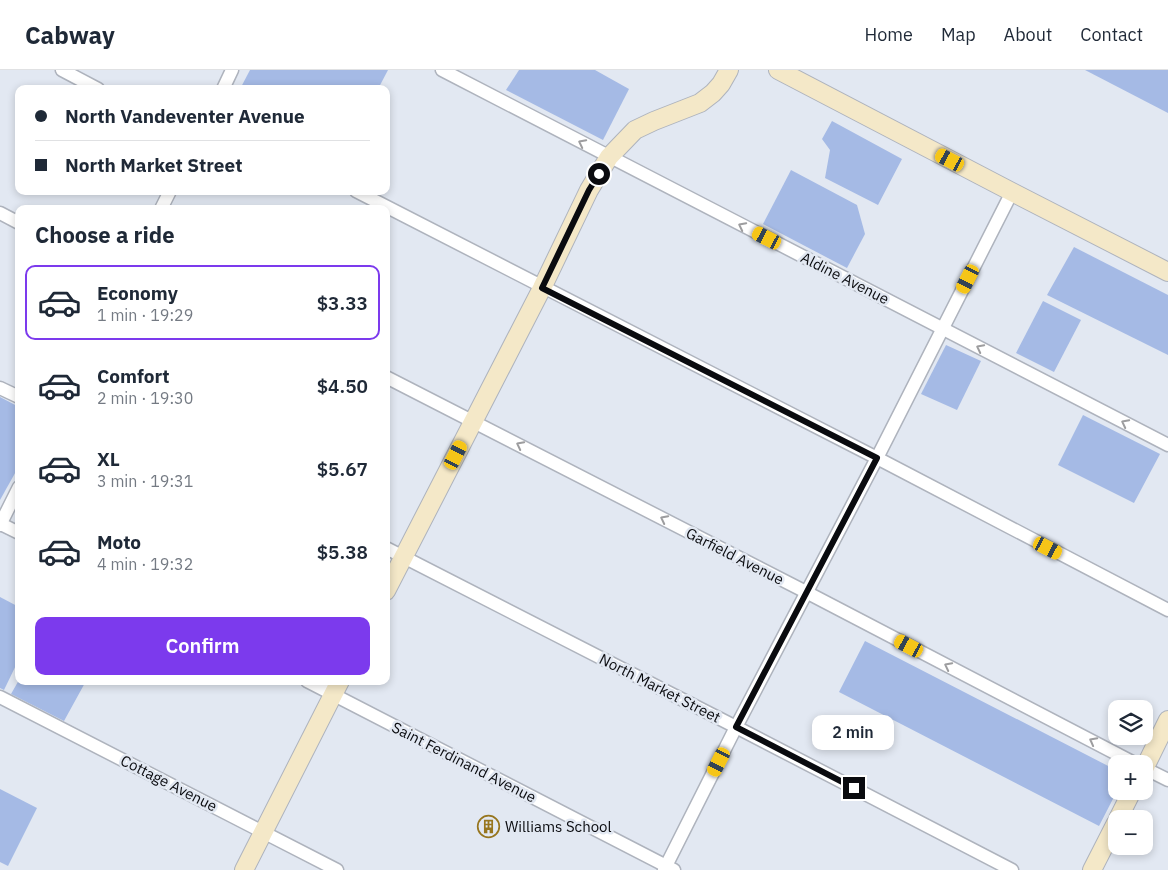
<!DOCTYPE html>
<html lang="en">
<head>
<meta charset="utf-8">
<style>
  :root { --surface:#fff; --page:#f6f6f7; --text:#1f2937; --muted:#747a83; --line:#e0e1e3; --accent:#7c3aed }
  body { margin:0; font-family:"IBM Plex Sans",sans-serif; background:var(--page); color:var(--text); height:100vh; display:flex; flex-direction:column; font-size:19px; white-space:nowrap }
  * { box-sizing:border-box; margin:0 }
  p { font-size:16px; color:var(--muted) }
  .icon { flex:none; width:28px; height:28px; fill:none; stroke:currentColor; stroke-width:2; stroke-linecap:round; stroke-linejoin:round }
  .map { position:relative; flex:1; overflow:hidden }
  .sheet { position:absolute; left:15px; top:135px; width:375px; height:480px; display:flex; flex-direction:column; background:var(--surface); border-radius:10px; box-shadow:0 2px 8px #0003 }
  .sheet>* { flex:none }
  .hud { position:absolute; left:15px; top:15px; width:375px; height:110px; border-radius:10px; box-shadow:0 2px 8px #0003; display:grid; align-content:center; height:110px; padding:0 20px; background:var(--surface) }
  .buttons { position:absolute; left:1108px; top:630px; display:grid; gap:10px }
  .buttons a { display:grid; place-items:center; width:45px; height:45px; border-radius:10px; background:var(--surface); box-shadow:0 2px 8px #0003; font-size:25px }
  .end { position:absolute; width:22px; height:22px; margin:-11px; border:6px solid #0a0b0f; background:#fff; box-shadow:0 0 0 2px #fff }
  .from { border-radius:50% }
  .bubble { position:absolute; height:35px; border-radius:10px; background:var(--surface); box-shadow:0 2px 8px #0003; font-size:16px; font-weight:600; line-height:35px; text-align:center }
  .car { position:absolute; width:15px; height:30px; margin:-15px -8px; border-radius:6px; box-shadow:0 0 4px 1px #0007; background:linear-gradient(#f5c518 24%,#345 0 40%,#f5c518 0 76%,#345 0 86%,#f5c518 0) }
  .hud b { display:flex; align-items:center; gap:18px; height:48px; font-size:19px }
  .hud b+b { border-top:1px solid var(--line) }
  .hud i { width:12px; height:12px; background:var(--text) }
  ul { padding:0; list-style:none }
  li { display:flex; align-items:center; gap:15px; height:75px; margin:0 10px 8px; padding:0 10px; border:2px solid transparent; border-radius:10px }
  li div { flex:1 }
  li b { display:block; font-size:19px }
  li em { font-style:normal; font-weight:600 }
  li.current { border-color:var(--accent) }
  li>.icon { width:45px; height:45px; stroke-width:1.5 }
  h2 { padding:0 20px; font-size:22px; line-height:60px }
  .action { display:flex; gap:10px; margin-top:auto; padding:10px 20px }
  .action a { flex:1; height:58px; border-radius:10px; background:var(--accent); color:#fff; font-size:20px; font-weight:600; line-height:58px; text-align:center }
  header { display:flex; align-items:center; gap:30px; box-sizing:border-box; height:70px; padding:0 25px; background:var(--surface); border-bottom:1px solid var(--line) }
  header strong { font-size:24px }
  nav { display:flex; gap:28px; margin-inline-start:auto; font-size:18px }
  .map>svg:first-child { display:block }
  .green { fill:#a5bae5 }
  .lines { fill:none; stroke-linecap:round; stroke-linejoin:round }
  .street-casing { stroke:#aeb3bd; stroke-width:15 }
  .secondary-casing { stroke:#aeb3bd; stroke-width:20 }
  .street { stroke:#fff; stroke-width:12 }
  .secondary { stroke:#f4e8c8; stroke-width:18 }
  .oneway { stroke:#9d9d9f }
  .route { stroke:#0a0b0f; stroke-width:6 }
  .labels { text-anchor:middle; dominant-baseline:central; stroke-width:5; stroke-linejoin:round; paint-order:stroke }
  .street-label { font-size:15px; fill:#0a0b0f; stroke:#e2e8f2 }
  .poi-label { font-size:15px; fill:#0a0b0f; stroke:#e2e8f2; text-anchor:start }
</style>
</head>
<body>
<header>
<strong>Cabway</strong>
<nav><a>Home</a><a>Map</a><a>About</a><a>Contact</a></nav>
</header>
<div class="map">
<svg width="1168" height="800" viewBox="0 0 1168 800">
  <rect width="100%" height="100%" fill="#e2e8f2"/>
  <!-- green -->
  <g class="green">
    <polygon points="250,0 388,0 378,19 240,19"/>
    <polygon points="519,0 595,0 629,19 603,70 506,20"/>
    <polygon points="1085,0 1168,0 1168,43"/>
    <polygon points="832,51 902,89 878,135 825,108 830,80 822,69"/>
    <polygon points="791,100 857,135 865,164 847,198 763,154"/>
    <polygon points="1074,177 1168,225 1168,285 1047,225"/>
    <polygon points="1043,231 1081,250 1054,302 1016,283"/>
    <polygon points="946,275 981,291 957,340 921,324"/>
    <polygon points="0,327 19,337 19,396 0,430"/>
    <polygon points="1083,345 1160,384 1134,433 1058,395"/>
    <polygon points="0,527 19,537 19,589 4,620 0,618"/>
    <polygon points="865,571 1116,700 1116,721 1117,721 1099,756 839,622"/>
    <polygon points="19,610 19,611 86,611 64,651 11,624"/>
    <polygon points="0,719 37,738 8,796 0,792"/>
  </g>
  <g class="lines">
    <defs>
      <g id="street">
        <polyline points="62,0 98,19"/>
        <polyline points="442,0 1168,375"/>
        <polyline points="223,19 232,0"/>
        <polyline points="356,121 877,388 1168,540"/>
        <polyline points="161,139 170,121"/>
        <polyline points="0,143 19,153"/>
        <polyline points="386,307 806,522 1136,694"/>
        <polyline points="0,318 19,327"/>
        <polyline points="1,454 19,463"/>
        <polyline points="0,455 19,417"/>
        <polyline points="386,478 736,657 1012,800"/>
        <polyline points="307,611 674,800"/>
        <polyline points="0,627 337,800"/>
        <polyline points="1144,698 1168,710"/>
        <polyline points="664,800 736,657 877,388 1012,122"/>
      </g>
      <g id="secondary">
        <polyline points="778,0 1012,122 1168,202"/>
        <polyline points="386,521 542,218 589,120 609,87 635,60 654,51 700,33 713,23 721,14 729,0"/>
        <polyline points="1144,699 1168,650"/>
        <polyline points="1118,749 1132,721"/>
        <polyline points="244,800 340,611"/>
        <polyline points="1092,800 1116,753"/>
      </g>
    </defs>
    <!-- street casing -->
    <use href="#street" class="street-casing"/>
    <!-- secondary casing -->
    <use href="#secondary" class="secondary-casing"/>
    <!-- street -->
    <use href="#street" class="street"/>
    <!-- secondary -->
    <use href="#secondary" class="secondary"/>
  </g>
  <!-- one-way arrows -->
  <defs><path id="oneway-chevron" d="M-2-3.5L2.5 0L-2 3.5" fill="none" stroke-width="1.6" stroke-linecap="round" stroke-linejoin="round" transform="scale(1.25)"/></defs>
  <g class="oneway">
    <use href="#oneway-chevron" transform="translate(582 73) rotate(-153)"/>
    <use href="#oneway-chevron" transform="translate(742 156) rotate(-153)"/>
    <use href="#oneway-chevron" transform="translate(980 278) rotate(-153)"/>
    <use href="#oneway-chevron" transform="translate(1125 353) rotate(-153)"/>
    <use href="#oneway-chevron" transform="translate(520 375) rotate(-153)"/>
    <use href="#oneway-chevron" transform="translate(664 449) rotate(-153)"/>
    <use href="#oneway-chevron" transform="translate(948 596) rotate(-153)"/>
    <use href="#oneway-chevron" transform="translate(1093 671) rotate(-152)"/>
  </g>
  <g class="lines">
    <!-- route -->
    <polyline class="route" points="599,104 589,120 542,218 877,388 736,657 854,718"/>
  </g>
  <!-- icons -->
  <defs>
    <symbol id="building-ring" viewBox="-11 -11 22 22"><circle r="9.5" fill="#e2e8f2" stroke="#97761f" stroke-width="1.5"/><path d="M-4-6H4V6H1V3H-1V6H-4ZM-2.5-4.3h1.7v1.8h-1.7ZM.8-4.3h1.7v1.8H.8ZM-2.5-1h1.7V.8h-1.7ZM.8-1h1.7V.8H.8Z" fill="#97761f"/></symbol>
  </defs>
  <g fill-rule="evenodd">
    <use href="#building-ring" x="476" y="744" width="25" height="25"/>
  </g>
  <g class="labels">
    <!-- street labels -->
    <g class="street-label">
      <text transform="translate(845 208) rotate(27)">Aldine Avenue</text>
      <text transform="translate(735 486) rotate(27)">Garfield Avenue</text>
      <text transform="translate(660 618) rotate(27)">North Market Street</text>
      <text transform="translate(464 692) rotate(27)">Saint Ferdinand Avenue</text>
      <text transform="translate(169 713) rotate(27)">Cottage Avenue</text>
    </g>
    <!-- poi labels -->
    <g class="poi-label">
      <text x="505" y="756">Williams School</text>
    </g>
  </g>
</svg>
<div class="buttons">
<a><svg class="icon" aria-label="layers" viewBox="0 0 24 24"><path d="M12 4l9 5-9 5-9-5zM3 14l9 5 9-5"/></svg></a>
<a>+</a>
<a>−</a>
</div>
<i class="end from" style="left:599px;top:104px"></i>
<i class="end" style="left:854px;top:718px"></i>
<div class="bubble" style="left:812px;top:645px;width:82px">2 min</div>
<i class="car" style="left:950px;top:90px;rotate:298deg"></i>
<i class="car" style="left:767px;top:168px;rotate:297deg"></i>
<i class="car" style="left:968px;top:209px;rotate:207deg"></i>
<i class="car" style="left:456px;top:385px;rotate:27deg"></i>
<i class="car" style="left:1048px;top:478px;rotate:117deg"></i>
<i class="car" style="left:909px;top:576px;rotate:298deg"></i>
<i class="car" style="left:719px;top:692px;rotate:207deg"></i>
<div class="hud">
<b><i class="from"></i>North Vandeventer Avenue</b>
<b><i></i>North Market Street</b>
</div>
<section class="sheet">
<h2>Choose a ride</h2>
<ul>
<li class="current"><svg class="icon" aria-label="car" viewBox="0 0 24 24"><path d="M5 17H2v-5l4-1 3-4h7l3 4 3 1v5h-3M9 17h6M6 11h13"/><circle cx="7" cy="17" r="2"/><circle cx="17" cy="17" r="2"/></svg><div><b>Economy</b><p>1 min · 19:29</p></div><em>$3.33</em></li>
<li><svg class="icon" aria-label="car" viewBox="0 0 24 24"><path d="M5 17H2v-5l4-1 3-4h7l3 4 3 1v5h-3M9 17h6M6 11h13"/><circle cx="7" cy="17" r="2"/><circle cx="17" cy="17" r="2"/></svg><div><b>Comfort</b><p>2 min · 19:30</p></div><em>$4.50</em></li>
<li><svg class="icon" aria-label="car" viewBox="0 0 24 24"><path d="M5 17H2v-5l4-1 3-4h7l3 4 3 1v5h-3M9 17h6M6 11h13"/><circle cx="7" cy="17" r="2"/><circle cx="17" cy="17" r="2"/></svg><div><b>XL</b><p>3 min · 19:31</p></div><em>$5.67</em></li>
<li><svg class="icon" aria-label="car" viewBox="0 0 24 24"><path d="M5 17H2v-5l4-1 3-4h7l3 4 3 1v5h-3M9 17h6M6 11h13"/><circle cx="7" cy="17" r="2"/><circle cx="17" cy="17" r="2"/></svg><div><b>Moto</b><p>4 min · 19:32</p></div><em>$5.38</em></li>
</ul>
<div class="action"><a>Confirm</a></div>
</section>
</div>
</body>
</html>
